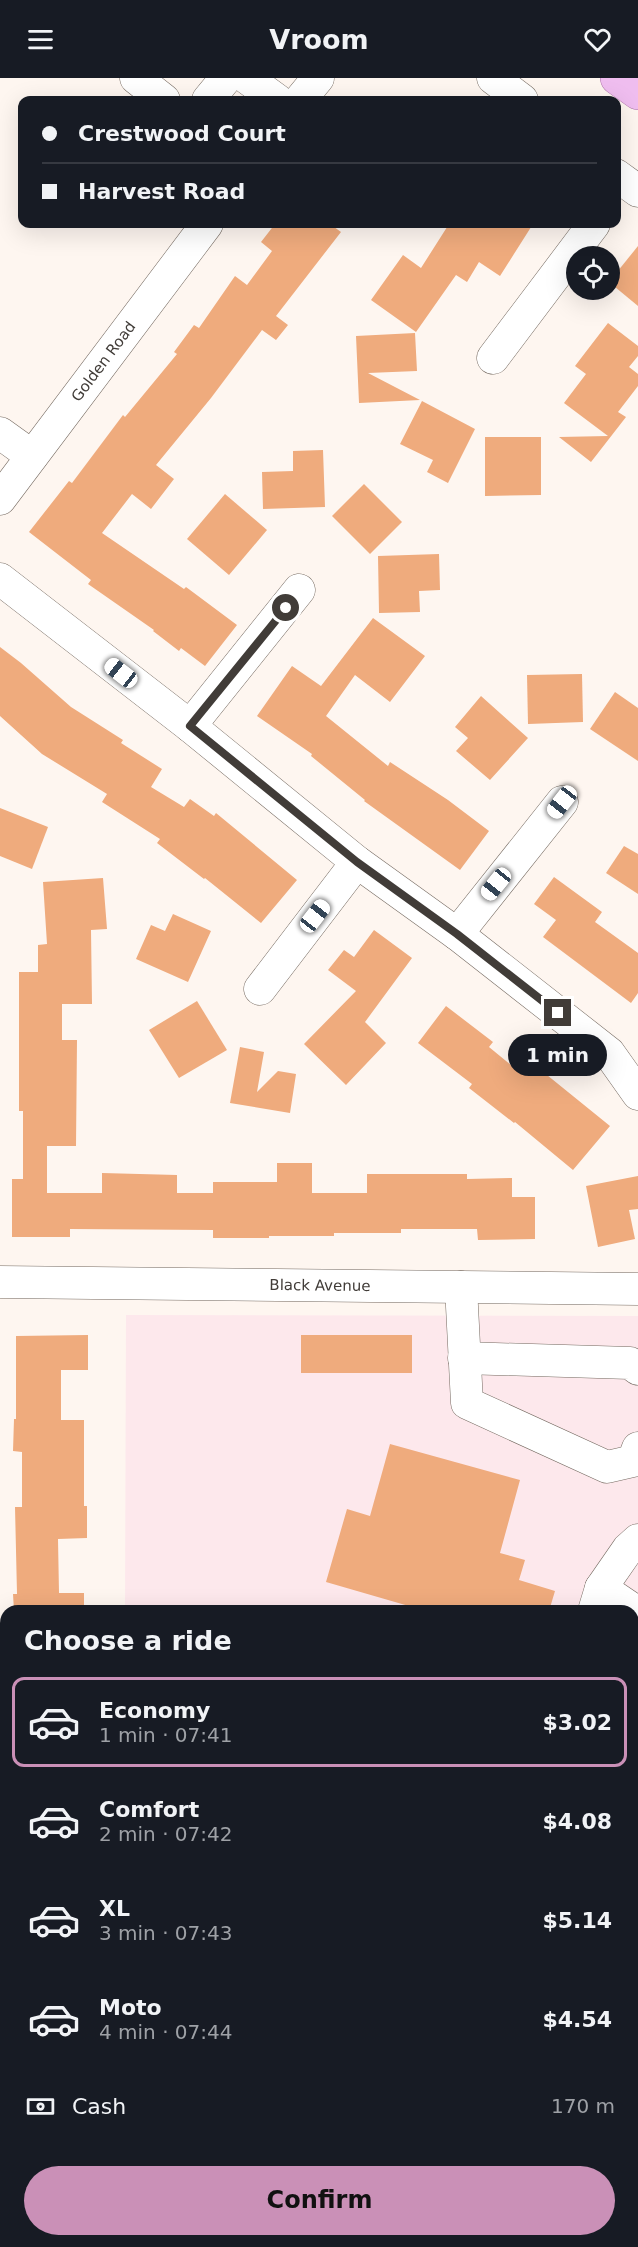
<!DOCTYPE html>
<html lang="en">
<head>
<meta charset="utf-8">
<style>
  :root { --surface:#171b24; --page:#20242c; --text:#f1f3f6; --muted:#9ea1a6; --line:#363941; --accent:#ca90b7 }
  body { margin:0; font-family:"DejaVu Sans",sans-serif; background:var(--page); color:var(--text); height:100vh; display:flex; flex-direction:column; font-size:22px; white-space:nowrap }
  * { box-sizing:border-box; margin:0 }
  p { font-size:20px; color:var(--muted) }
  .icon { flex:none; width:33px; height:33px; fill:none; stroke:currentColor; stroke-width:2; stroke-linecap:round; stroke-linejoin:round }
  .map { position:relative; flex:1; overflow:hidden }
  .sheet { position:absolute; left:0px; top:1527px; width:639px; height:642px; display:flex; flex-direction:column; background:var(--surface); border-radius:18px 18px 0 0; box-shadow:0 6px 24px #0002 }
  .sheet>* { flex:none }
  .top-card { position:absolute; left:18px; top:18px; width:603px; height:132px; border-radius:12px; box-shadow:0 6px 24px #0002; display:grid; align-content:center; height:132px; padding:0 24px; background:var(--surface) }
  .fabs { position:absolute; left:566px; top:168px; display:grid; gap:12px }
  .fabs a { display:grid; place-items:center; width:54px; height:54px; border-radius:50%; background:var(--surface); box-shadow:0 6px 24px #0002; font-size:30px }
  .end { position:absolute; width:27px; height:27px; margin:-14px; border:8px solid #413c38; background:#fff; box-shadow:0 0 0 3px #fff }
  .from { border-radius:50% }
  .bubble { position:absolute; height:42px; border-radius:21px; background:var(--surface); box-shadow:0 6px 24px #0002; font-size:20px; font-weight:700; line-height:42px; text-align:center }
  .car { position:absolute; width:18px; height:36px; margin:-18px -9px; border-radius:8px; box-shadow:0 0 4px 2px #0007; background:linear-gradient(#fff 24%,#345 0 40%,#fff 0 76%,#345 0 86%,#fff 0) }
  .top-card b { display:flex; align-items:center; gap:21px; height:57px; font-size:22px }
  .top-card b+b { border-top:2px solid var(--line) }
  .top-card i { width:15px; height:15px; background:var(--text) }
  ul { padding:0; list-style:none }
  li { display:flex; align-items:center; gap:18px; height:90px; margin:0 12px 9px; padding:0 12px; border:3px solid transparent; border-radius:12px }
  li div { flex:1 }
  li b { display:block; font-size:22px }
  li em { font-style:normal; font-weight:700 }
  li.active { border-color:var(--accent) }
  li>.icon { width:54px; height:54px; stroke-width:1.5 }
  h2 { padding:0 24px; font-size:27px; line-height:72px }
  .pay { display:flex; align-items:center; gap:15px; height:66px; padding:0 24px; font-size:22px }
  .pay p { margin-inline-start:auto }
  .action { display:flex; gap:12px; margin-top:auto; padding:12px 24px }
  .action a { flex:1; height:69px; border-radius:36px; background:var(--accent); color:#111; font-size:24px; font-weight:700; line-height:69px; text-align:center }
  header { display:flex; justify-content:space-between; align-items:center; height:78px; padding:0 24px; background:var(--surface); font-size:27px; font-weight:700 }
  .map>svg:first-child { display:block }
  .education { fill:#fde8ec }
  .green { fill:#96dcba }
  .building { fill:#efab7d }
  .lines { fill:none; stroke-linecap:round; stroke-linejoin:round }
  .minor-casing { stroke:#756a61; stroke-width:33 }
  .major-casing { stroke:#ac73a8; stroke-width:34 }
  .path { stroke:#c5beb8; stroke-width:4; stroke-dasharray:3 4.5; stroke-linecap:butt }
  .minor { stroke:#fff; stroke-width:32 }
  .major { stroke:#efbdef; stroke-width:33 }
  .route { stroke:#413c38; stroke-width:8 }
  .labels { text-anchor:middle; dominant-baseline:central; stroke-width:6; stroke-linejoin:round; paint-order:stroke }
  .street-label { font-size:15px; fill:#413c38; stroke:#fff }
</style>
</head>
<body>
<header><svg class="icon" aria-label="menu" viewBox="0 0 24 24"><path d="M4 6h16M4 12h16M4 18h16"/></svg>Vroom<svg class="icon" aria-label="heart" viewBox="0 0 24 24"><path d="M12 20l-8-8c-3-5 5-10 8-4 3-6 11-1 8 4z"/></svg></header>
<div class="map">
<svg width="638" height="2169" viewBox="0 0 638 2169">
  <rect width="100%" height="100%" fill="#fef6f0"/>
  <!-- education -->
  <g class="education">
    <polygon points="126,1237 638,1238 638,1965 633,1965 633,1533 125,1533"/>
    <polygon points="0,2121 6,2121 6,2163 37,2163 37,2169 0,2169"/>
  </g>
  <!-- green -->
  <polygon class="green" points="633,1965 638,1965 638,2169 37,2169 37,2163 633,2163"/>
  <!-- building -->
  <g class="building">
    <polygon points="275,146 330,146 341,154 276,238 288,247 276,262 262,252 211,320 156,387 174,401 151,431 132,416 102,455 184,511 186,509 237,547 205,588 181,570 179,573 153,553 154,552 88,506 91,502 29,454 69,403 72,405 123,337 125,339 177,276 174,274 194,247 199,250 235,198 247,207 272,173 261,164"/>
    <polygon points="449,146 533,146 500,198 479,184 467,204 456,197 416,254 371,222 403,177 421,190"/>
    <polygon points="638,168 638,228 609,204"/>
    <polygon points="608,245 638,268 638,278 629,289 638,296 638,308 618,334 626,339 591,384 559,359 608,358 564,325 586,296 575,288"/>
    <polygon points="415,255 417,293 368,295 420,322 359,325 356,258"/>
    <polygon points="422,323 475,351 448,405 427,394 433,382 400,366"/>
    <polygon points="485,359 541,359 541,417 485,418"/>
    <polygon points="323,372 325,429 263,431 262,394 293,393 293,373"/>
    <polygon points="364,406 402,444 370,476 332,438"/>
    <polygon points="225,416 267,452 229,497 187,461"/>
    <polygon points="439,476 440,512 419,513 420,534 379,535 378,478"/>
    <polygon points="373,540 425,578 390,624 355,597 326,638 388,688 390,684 448,722 489,753 460,792 364,723 365,722 311,678 312,676 257,638 292,588 321,608"/>
    <polygon points="0,569 21,585 71,629 123,662 121,665 162,691 151,709 184,729 190,721 214,738 216,735 297,802 261,845 205,800 204,801 157,765 160,761 102,724 107,716 42,676 0,638"/>
    <polygon points="582,596 583,644 528,646 527,597"/>
    <polygon points="615,614 638,630 638,683 590,651"/>
    <polygon points="481,618 528,660 490,702 456,673 468,660 455,649"/>
    <polygon points="0,730 48,749 32,791 0,778"/>
    <polygon points="624,768 638,776 638,816 606,795"/>
    <polygon points="554,799 602,834 595,844 638,875 638,915 631,925 543,859 556,842 534,826"/>
    <polygon points="103,800 107,851 91,852 92,926 62,926 62,962 77,962 76,1068 47,1068 47,1115 102,1115 102,1095 177,1097 177,1115 213,1115 213,1104 277,1104 277,1085 312,1085 312,1115 367,1115 367,1096 467,1096 467,1101 512,1100 512,1119 535,1119 535,1161 478,1162 477,1151 401,1151 401,1155 334,1155 334,1158 269,1158 269,1160 213,1160 213,1152 70,1151 70,1159 12,1159 12,1101 23,1101 23,1033 19,1033 19,894 38,894 38,867 47,866 43,804"/>
    <polygon points="173,836 211,853 188,904 136,881 151,847 165,853"/>
    <polygon points="374,852 412,880 365,944 386,965 346,1007 304,966 356,913 328,892 344,872 354,879"/>
    <polygon points="197,923 227,972 179,1000 149,952"/>
    <polygon points="446,928 493,964 489,969 517,992 526,980 610,1048 573,1092 515,1044 514,1045 469,1010 472,1006 418,965"/>
    <polygon points="240,969 264,974 257,1014 278,993 296,996 290,1035 230,1025"/>
    <polygon points="638,1098 638,1131 629,1132 635,1161 598,1169 586,1108"/>
    <polygon points="88,1257 88,1292 61,1292 61,1342 84,1342 84,1428 87,1428 87,1460 58,1461 59,1515 84,1515 84,1533 14,1533 13,1516 17,1516 15,1429 22,1429 22,1374 13,1373 14,1341 16,1341 16,1258"/>
    <rect x="301" y="1257" width="111" height="38"/>
    <polygon points="390,1366 520,1402 500,1475 525,1482 519,1502 555,1513 549,1533 426,1533 326,1504 347,1431 370,1438"/>
  </g>
  <g class="lines">
    <defs>
      <g id="minor">
        <polyline points="136,0 164,22"/>
        <polyline points="247,0 277,22"/>
        <polyline points="493,0 522,22"/>
        <polyline points="208,22 226,0"/>
        <polyline points="300,22 318,0"/>
        <polyline points="616,97 638,113"/>
        <polyline points="493,280 594,146"/>
        <polyline points="0,355 32,378"/>
        <path id="s1" d="M0,421L207,146"/>
        <polyline points="0,501 190,648 357,784 457,856 609,975 638,1016"/>
        <polyline points="190,648 299,512"/>
        <polyline points="457,856 562,724"/>
        <polyline points="260,911 357,784"/>
        <path id="s2" d="M0,1204L638,1211"/>
        <polyline points="461,1209 467,1325 607,1389 633,1383 638,1370"/>
        <polyline points="464,1280 630,1285 638,1291"/>
        <polyline points="601,1510 638,1535"/>
        <polyline points="594,1533 601,1510 628,1471 638,1462"/>
        <polyline points="633,1684 638,1677"/>
        <polyline points="633,1751 638,1758"/>
      </g>
      <polyline id="major" points="617,0 638,15"/>
    </defs>
    <!-- minor casing -->
    <use href="#minor" class="minor-casing"/>
    <!-- major casing -->
    <use href="#major" class="major-casing"/>
    <!-- path -->
    <g class="path">
      <polyline points="633,1960 638,1960"/>
      <polyline points="0,2142 6,2142"/>
      <polyline points="633,2142 638,2142"/>
      <polyline points="442,2169 448,2163"/>
    </g>
    <!-- minor -->
    <use href="#minor" class="minor"/>
    <!-- major -->
    <use href="#major" class="major"/>
  </g>
  <g class="lines">
    <!-- route -->
    <polyline class="route" points="286,530 190,648 357,784 457,856 558,935"/>
  </g>
  <g class="labels">
    <!-- street labels -->
    <g class="street-label">
      <text stroke="none"><textPath href="#s1" startOffset="172">Golden Road</textPath></text>
      <text stroke="none"><textPath href="#s2" startOffset="320">Black Avenue</textPath></text>
    </g>
  </g>
</svg>
<div class="fabs">
<a><svg class="icon" aria-label="locate" viewBox="0 0 24 24"><circle cx="12" cy="12" r="6"/><path d="M12 2v4M12 18v4M2 12h4M18 12h4"/></svg></a>
</div>
<i class="end from" style="left:286px;top:530px"></i>
<i class="end" style="left:558px;top:935px"></i>
<div class="bubble" style="left:508px;top:956px;width:99px">1 min</div>
<i class="car" style="left:121px;top:595px;rotate:308deg"></i>
<i class="car" style="left:562px;top:724px;rotate:218deg"></i>
<i class="car" style="left:496px;top:806px;rotate:219deg"></i>
<i class="car" style="left:315px;top:838px;rotate:38deg"></i>
<div class="top-card">
<b><i class="from"></i>Crestwood Court</b>
<b><i></i>Harvest Road</b>
</div>
<section class="sheet">
<h2>Choose a ride</h2>
<ul>
<li class="active"><svg class="icon" aria-label="car" viewBox="0 0 24 24"><path d="M5 17H2v-5l4-1 3-4h7l3 4 3 1v5h-3M9 17h6M6 11h13"/><circle cx="7" cy="17" r="2"/><circle cx="17" cy="17" r="2"/></svg><div><b>Economy</b><p>1 min · 07:41</p></div><em>$3.02</em></li>
<li><svg class="icon" aria-label="car" viewBox="0 0 24 24"><path d="M5 17H2v-5l4-1 3-4h7l3 4 3 1v5h-3M9 17h6M6 11h13"/><circle cx="7" cy="17" r="2"/><circle cx="17" cy="17" r="2"/></svg><div><b>Comfort</b><p>2 min · 07:42</p></div><em>$4.08</em></li>
<li><svg class="icon" aria-label="car" viewBox="0 0 24 24"><path d="M5 17H2v-5l4-1 3-4h7l3 4 3 1v5h-3M9 17h6M6 11h13"/><circle cx="7" cy="17" r="2"/><circle cx="17" cy="17" r="2"/></svg><div><b>XL</b><p>3 min · 07:43</p></div><em>$5.14</em></li>
<li><svg class="icon" aria-label="car" viewBox="0 0 24 24"><path d="M5 17H2v-5l4-1 3-4h7l3 4 3 1v5h-3M9 17h6M6 11h13"/><circle cx="7" cy="17" r="2"/><circle cx="17" cy="17" r="2"/></svg><div><b>Moto</b><p>4 min · 07:44</p></div><em>$4.54</em></li>
</ul>
<div class="pay"><svg class="icon" aria-label="cash" viewBox="0 0 24 24"><path d="M3 7h18v10H3z"/><circle cx="12" cy="12" r="2"/></svg>Cash<p>170 m</p></div>
<div class="action"><a>Confirm</a></div>
</section>
</div>
</body>
</html>
